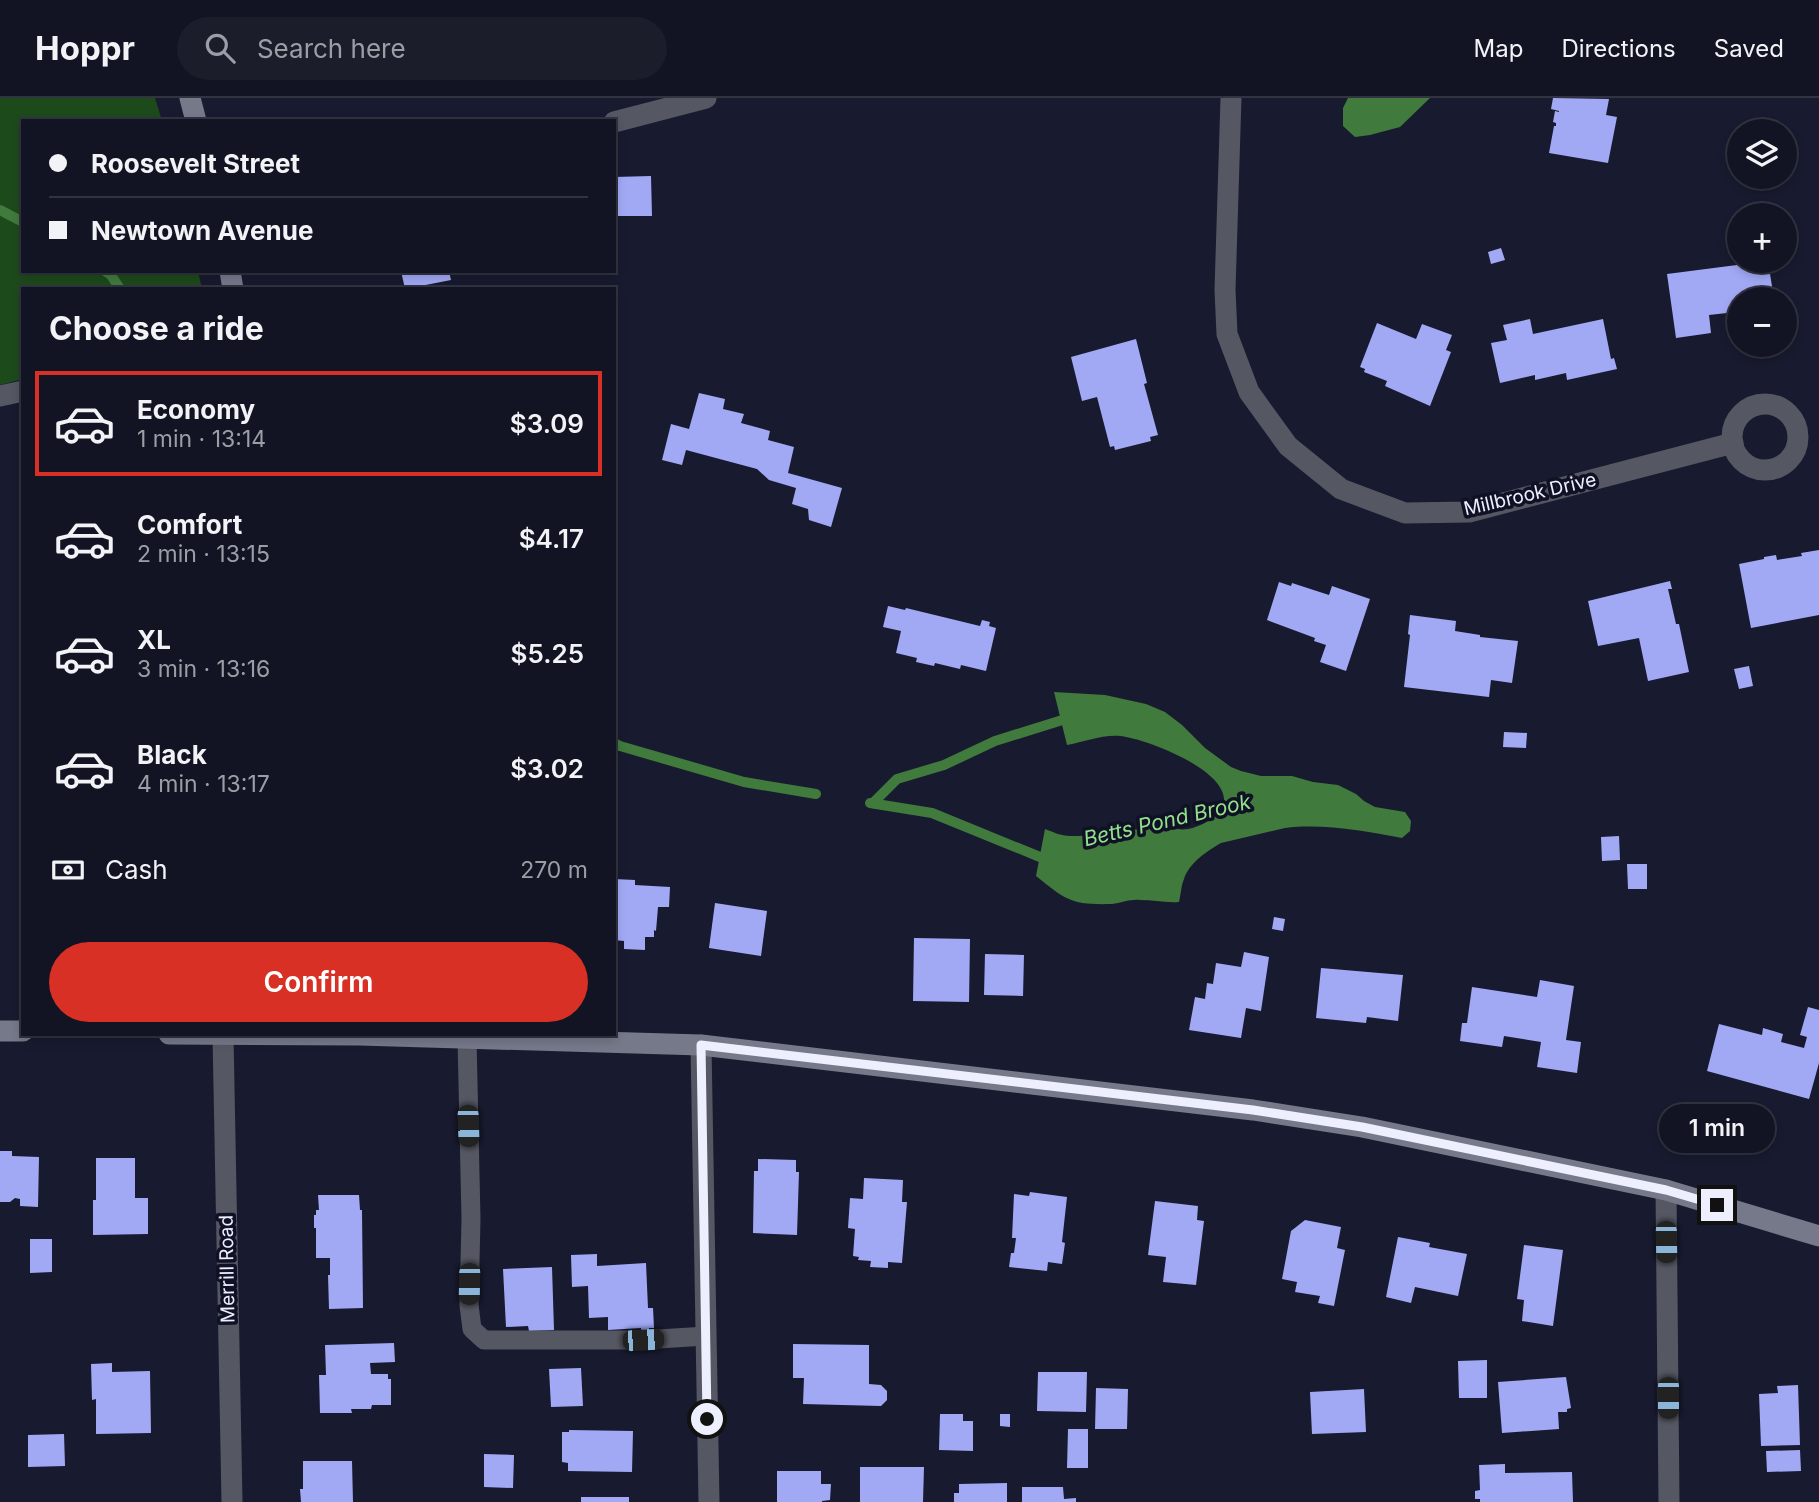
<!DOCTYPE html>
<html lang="en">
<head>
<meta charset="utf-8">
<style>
  :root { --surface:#121423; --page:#1b1d2b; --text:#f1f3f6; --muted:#9c9ea6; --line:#313341; --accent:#d93025 }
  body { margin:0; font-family:Inter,sans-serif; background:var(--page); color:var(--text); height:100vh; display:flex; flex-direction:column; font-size:26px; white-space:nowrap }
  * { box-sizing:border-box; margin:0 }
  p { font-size:23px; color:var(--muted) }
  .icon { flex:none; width:38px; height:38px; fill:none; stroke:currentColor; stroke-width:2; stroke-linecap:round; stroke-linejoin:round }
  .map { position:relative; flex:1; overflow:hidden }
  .side { position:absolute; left:21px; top:189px; width:595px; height:749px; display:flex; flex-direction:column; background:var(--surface); border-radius:0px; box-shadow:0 4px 10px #0003,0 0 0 2px var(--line) }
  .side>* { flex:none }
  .hud { position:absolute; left:21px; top:21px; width:595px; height:154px; border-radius:0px; box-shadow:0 4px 10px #0003,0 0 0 2px var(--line); display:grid; align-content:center; height:154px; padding:0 28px; background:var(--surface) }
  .tools { position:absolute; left:1727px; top:21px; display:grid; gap:14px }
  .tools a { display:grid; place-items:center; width:70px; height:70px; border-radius:50%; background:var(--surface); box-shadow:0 4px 10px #0003,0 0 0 2px var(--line); font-size:35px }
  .end { position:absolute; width:32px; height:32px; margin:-16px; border:9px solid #edeffe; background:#111; box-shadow:0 0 0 4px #111 }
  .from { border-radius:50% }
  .bubble { position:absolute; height:49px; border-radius:24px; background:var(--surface); box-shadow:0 4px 10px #0003,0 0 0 2px var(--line); font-size:23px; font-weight:600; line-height:49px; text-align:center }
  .car { position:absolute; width:21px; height:42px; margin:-21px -10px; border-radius:9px; box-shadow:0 0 5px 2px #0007; background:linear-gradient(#222 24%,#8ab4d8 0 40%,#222 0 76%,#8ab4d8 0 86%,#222 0) }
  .hud b { display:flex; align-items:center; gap:24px; height:66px; font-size:26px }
  .hud b+b { border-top:2px solid var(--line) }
  .hud i { width:18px; height:18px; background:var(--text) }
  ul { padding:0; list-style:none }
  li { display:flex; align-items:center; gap:21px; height:105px; margin:0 14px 10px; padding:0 14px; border:4px solid transparent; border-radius:0px }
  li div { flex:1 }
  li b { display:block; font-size:26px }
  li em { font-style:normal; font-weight:600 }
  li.on { border-color:var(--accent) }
  li>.icon { width:63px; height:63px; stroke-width:1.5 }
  h2 { padding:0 28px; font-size:32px; line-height:84px }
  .pay { display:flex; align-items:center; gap:18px; height:77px; padding:0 28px; font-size:26px }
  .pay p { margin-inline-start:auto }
  .primary-button { display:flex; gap:14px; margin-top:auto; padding:14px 28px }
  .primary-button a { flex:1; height:80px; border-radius:42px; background:var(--accent); color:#fff; font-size:28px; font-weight:600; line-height:80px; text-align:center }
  header { display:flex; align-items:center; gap:42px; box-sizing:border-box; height:98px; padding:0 35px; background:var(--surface); border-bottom:2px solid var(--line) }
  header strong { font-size:33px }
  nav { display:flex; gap:38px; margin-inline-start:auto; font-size:24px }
  .search { width:490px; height:63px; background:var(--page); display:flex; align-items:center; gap:18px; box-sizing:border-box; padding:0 24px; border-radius:38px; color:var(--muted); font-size:26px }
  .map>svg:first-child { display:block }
  .green { fill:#1d4a1b }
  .water { fill:#417a3d }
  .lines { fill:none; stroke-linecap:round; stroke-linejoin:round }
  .stream { stroke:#417a3d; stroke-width:10 }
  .building { fill:#a1a9f5 }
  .lane { stroke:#555762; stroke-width:19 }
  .street { stroke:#555762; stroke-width:21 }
  .secondary { stroke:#76798a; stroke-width:21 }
  .route { stroke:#edeffe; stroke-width:9 }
  .labels { text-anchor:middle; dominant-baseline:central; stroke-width:7; stroke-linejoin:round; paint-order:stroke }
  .street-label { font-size:19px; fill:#edeffe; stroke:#101125 }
  .water-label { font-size:21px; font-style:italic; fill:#92e08b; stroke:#101125 }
</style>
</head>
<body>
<header>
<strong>Hoppr</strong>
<div class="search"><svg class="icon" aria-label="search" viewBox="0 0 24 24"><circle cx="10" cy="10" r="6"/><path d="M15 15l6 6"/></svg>Search here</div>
<nav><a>Map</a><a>Directions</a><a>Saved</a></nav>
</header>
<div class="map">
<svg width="1819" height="1404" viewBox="0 0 1819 1404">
  <rect width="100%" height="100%" fill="#181a2f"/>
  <!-- green -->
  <polygon class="green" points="0,0 155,0 162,23 23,23 23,173 198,173 202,191 23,191 23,281 0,287"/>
  <!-- water -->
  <g class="water">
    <polygon points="1348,0 1430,0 1400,29 1370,37 1355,39 1343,28 1343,10"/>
    <path d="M1054,594L1105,597L1146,606L1165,614L1182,627L1205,650L1231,669L1241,673L1261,678H1292L1313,684L1338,687L1356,696L1364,703L1375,709L1405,714L1411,723L1410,733L1402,740C1367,733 1321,725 1285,730L1221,745C1207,753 1189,765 1184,781C1181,788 1181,796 1179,804C1165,805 1153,802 1140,802C1130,801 1121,805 1112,806C1072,807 1067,803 1036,778L1045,731C1053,734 1061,738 1070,738C1099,739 1128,732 1156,729C1167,728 1177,733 1188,731C1200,729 1219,719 1223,708C1235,674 1144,640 1120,638C1105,636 1082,644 1067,647Z"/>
  </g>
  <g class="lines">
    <!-- stream -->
    <g class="stream">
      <polyline points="0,112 23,124"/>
      <polyline points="105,173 111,177 120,191"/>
      <polyline points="614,645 620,648 744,684 816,696"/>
      <polyline points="870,705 932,715 1040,759 1053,761"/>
      <polyline points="873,705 897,681 944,667 995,643 1072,619"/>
    </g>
  </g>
  <!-- building -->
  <g class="building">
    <polygon points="1553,0 1609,1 1606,17 1617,19 1608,65 1549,55 1554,28 1556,28 1556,25 1553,24 1555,13 1559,14 1559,13 1551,11"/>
    <polygon points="651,78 652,118 614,118 614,79"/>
    <polygon points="1501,150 1505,162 1491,166 1488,154"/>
    <polygon points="1768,163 1774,201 1740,201 1740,225 1738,225 1736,214 1709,217 1711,235 1676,240 1667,176"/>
    <polygon points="401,173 449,173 451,182 405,191"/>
    <polygon points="1530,221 1533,236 1603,221 1611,261 1614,260 1617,271 1567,282 1566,275 1535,282 1535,277 1500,285 1491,245 1507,242 1503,227"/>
    <polygon points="1377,225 1416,241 1422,226 1452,237 1446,252 1451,254 1430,308 1385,288 1387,283 1364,274 1365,271 1360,269"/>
    <polygon points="1136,241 1147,285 1144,286 1158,337 1150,339 1151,343 1115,352 1114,348 1110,349 1097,299 1082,303 1071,259"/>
    <polygon points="699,295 725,301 723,311 744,316 741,325 770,333 768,342 794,349 788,375 842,390 831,429 809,422 808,411 792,406 796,390 769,382 757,371 686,352 682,367 662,362 671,326 689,331"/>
    <polygon points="1819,452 1819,517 1751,530 1739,466 1764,461 1764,459 1776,457 1777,462 1802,458 1801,455"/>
    <polygon points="1670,483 1672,491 1668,491 1676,526 1679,526 1689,574 1648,583 1639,540 1598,548 1588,503"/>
    <polygon points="1279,484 1291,488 1292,485 1329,497 1332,488 1370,501 1346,573 1320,564 1326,547 1314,543 1315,540 1267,522"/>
    <polygon points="888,508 905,512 906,510 980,528 982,522 990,524 989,528 996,530 986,573 961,567 960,571 935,565 934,568 916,564 917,560 896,555 901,533 883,529"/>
    <polygon points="1410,517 1456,523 1455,533 1480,537 1480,539 1518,543 1512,585 1491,582 1489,599 1404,589 1410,537 1408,536"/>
    <polygon points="1749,568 1753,588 1739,591 1734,571"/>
    <polygon points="1504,634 1527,635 1526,650 1503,649"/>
    <polygon points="1619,738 1620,762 1602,763 1601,739"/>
    <polygon points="1627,766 1647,766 1647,791 1628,791"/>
    <polygon points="614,781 635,782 635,787 670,789 669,809 658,809 656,833 654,832 654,839 645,839 645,852 624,851 624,843 614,842"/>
    <polygon points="715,805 767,813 761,858 709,850"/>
    <polygon points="1274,819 1285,821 1283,833 1272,831"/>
    <polygon points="914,840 970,841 969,904 913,903"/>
    <polygon points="1244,854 1269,859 1261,913 1246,910 1241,940 1189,932 1195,899 1205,901 1207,885 1213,886 1216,865 1241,869"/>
    <polygon points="985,856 1024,857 1023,898 984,897"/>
    <polygon points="1321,870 1403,877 1398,923 1367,919 1366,925 1316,920"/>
    <polygon points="1540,882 1574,888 1566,942 1581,944 1577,975 1537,969 1541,944 1504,938 1502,949 1460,943 1462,925 1467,925 1472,889 1537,899"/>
    <polygon points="1808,909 1819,912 1819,965 1809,1001 1707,973 1719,926 1762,937 1763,930 1783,936 1781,944 1804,950 1807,939 1800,937"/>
    <polygon points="0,1053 12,1053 12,1058 39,1059 38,1109 20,1108 20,1101 15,1100 10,1104 0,1104"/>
    <polygon points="96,1060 135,1060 135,1100 148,1100 148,1136 93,1137 93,1102 96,1102"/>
    <polygon points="758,1061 796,1062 796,1074 799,1074 797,1137 753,1135 754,1073 758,1073"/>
    <polygon points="864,1080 903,1082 902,1104 907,1104 902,1165 888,1164 888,1170 870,1169 871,1163 858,1162 859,1159 853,1158 855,1131 848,1130 850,1100 863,1101"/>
    <polygon points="1030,1094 1067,1099 1062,1144 1065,1145 1062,1166 1048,1164 1047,1173 1009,1169 1011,1155 1014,1155 1016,1140 1012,1140 1014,1096 1029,1098"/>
    <polygon points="318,1097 359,1097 360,1112 362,1112 363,1210 329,1211 328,1177 330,1177 330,1160 316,1160 316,1130 314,1130 314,1117 316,1117 316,1112 319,1112"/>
    <polygon points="1155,1103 1198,1108 1197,1122 1204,1123 1196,1187 1163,1184 1166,1159 1148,1157"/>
    <polygon points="1305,1122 1341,1129 1337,1150 1345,1152 1334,1208 1318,1205 1320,1198 1295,1194 1297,1184 1282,1181 1291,1133"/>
    <polygon points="1398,1139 1430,1145 1429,1149 1467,1156 1458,1198 1415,1189 1411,1205 1386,1199"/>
    <polygon points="30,1141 52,1141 52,1174 30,1175"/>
    <polygon points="1524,1147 1563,1152 1553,1228 1522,1223 1524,1202 1517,1201"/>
    <polygon points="597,1156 597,1168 646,1165 648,1210 653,1210 654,1230 649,1230 649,1236 642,1236 641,1230 608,1232 608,1219 589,1220 588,1188 572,1189 571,1157"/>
    <polygon points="552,1169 554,1232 529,1233 528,1228 506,1229 503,1171"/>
    <polygon points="394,1245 395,1264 370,1265 371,1276 388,1276 388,1281 391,1281 391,1307 372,1307 371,1311 351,1311 352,1315 320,1315 319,1277 326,1277 325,1247"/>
    <polygon points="793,1246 869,1247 869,1286 881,1287 887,1293 887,1302 881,1308 803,1306 804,1280 793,1280"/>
    <polygon points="1487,1262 1487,1300 1459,1300 1458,1263"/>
    <polygon points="112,1265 112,1274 150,1273 151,1335 96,1336 96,1301 92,1302 91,1266"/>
    <polygon points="581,1270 583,1308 551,1309 549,1271"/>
    <polygon points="1038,1274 1087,1274 1086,1314 1037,1313"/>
    <polygon points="1566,1279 1571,1310 1567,1311 1567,1314 1558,1314 1559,1331 1502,1335 1498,1284"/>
    <polygon points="1798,1287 1800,1347 1761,1348 1759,1296 1778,1295 1777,1288"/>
    <polygon points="1096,1290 1128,1291 1127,1331 1095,1331"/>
    <polygon points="1364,1291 1366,1334 1312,1336 1310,1294"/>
    <polygon points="940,1316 963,1316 963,1323 973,1323 973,1353 939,1352"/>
    <polygon points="1000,1316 1010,1316 1010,1329 1000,1328"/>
    <polygon points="1068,1331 1088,1331 1088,1370 1067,1370"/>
    <polygon points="569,1332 633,1333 632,1374 568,1373 568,1365 562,1364 562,1334 569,1334"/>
    <polygon points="64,1336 65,1368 28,1369 28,1337"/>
    <polygon points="1800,1352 1801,1373 1767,1374 1766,1353"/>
    <polygon points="484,1356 514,1357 513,1390 484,1389"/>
    <polygon points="303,1363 352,1363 353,1404 301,1404 300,1391 303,1391"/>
    <polygon points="1505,1366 1505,1375 1572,1374 1573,1404 1480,1404 1480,1401 1475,1401 1475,1393 1480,1392 1479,1367"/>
    <polygon points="860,1369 924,1369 923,1404 860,1404"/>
    <polygon points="777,1373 821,1373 821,1386 831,1386 830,1402 822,1403 822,1404 777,1404"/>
    <polygon points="1007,1385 1007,1404 954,1404 954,1395 959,1395 959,1386"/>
    <polygon points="1022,1389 1063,1389 1064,1401 1076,1400 1076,1404 1022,1404"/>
    <rect x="581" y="1399" width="48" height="5"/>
  </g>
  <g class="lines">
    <!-- lane -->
    <polyline class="lane" points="467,940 471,1121 469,1207 472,1231 484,1242 643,1242 706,1238"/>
    <!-- street -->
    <g class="street">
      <polyline points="1231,0 1225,192 1227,236 1249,294 1288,348 1341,391 1405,415 1469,414 1733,345"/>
      <polyline points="614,24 706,0"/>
      <polyline points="0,298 23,293"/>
      <circle cx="1765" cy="339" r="33"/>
      <polyline points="223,937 232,1404"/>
      <polyline points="701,947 709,1404"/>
      <polyline points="1666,1092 1669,1404"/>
    </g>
    <!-- secondary -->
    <g class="secondary">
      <polyline points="190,0 196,23"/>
      <polyline points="230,173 233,191"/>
      <polyline points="0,933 23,933"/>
      <polyline points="169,936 360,937 701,947 1253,1012 1362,1029 1666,1092 1819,1138"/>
    </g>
  </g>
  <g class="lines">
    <!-- route -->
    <polyline class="route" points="707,1321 701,947 1253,1012 1362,1029 1666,1092 1717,1107"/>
  </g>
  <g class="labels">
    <!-- street labels -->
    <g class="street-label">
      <text transform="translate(1530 396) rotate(-13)">Millbrook Drive</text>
      <text transform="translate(227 1171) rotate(-91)">Merrill Road</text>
    </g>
    <!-- water labels -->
    <g class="water-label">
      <text transform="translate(1167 722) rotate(-13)">Betts Pond Brook</text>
    </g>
  </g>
</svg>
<div class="tools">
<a><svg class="icon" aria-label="layers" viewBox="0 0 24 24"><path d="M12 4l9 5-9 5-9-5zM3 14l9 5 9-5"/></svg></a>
<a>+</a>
<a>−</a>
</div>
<i class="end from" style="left:707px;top:1321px"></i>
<i class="end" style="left:1717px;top:1107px"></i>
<div class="bubble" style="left:1659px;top:1006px;width:116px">1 min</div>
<i class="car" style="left:468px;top:1028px;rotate:178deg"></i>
<i class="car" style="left:1666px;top:1144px;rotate:179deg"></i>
<i class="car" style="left:469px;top:1186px;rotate:181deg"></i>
<i class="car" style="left:643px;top:1242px;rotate:87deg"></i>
<i class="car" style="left:1668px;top:1300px;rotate:180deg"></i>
<div class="hud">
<b><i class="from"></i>Roosevelt Street</b>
<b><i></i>Newtown Avenue</b>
</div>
<section class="side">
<h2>Choose a ride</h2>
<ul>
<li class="on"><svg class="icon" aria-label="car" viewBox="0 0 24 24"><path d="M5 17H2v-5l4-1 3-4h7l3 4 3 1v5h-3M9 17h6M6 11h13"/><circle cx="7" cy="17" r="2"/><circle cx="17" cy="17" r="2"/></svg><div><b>Economy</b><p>1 min · 13:14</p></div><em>$3.09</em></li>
<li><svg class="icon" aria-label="car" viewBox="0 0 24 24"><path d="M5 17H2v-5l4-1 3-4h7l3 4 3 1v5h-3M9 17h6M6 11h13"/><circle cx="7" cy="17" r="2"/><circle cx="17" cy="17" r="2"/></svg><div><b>Comfort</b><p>2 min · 13:15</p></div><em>$4.17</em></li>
<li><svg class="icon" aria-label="car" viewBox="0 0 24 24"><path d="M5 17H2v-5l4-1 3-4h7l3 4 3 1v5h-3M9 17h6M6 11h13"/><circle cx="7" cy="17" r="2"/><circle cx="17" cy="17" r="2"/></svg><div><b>XL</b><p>3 min · 13:16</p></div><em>$5.25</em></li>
<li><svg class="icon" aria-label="car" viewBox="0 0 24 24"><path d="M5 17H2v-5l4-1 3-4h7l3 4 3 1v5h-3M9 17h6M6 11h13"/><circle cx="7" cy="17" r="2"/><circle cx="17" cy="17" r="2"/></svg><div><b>Black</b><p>4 min · 13:17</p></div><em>$3.02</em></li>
</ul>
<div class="pay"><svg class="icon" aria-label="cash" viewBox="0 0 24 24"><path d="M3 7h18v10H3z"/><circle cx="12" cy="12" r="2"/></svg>Cash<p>270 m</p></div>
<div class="primary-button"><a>Confirm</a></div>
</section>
</div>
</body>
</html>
